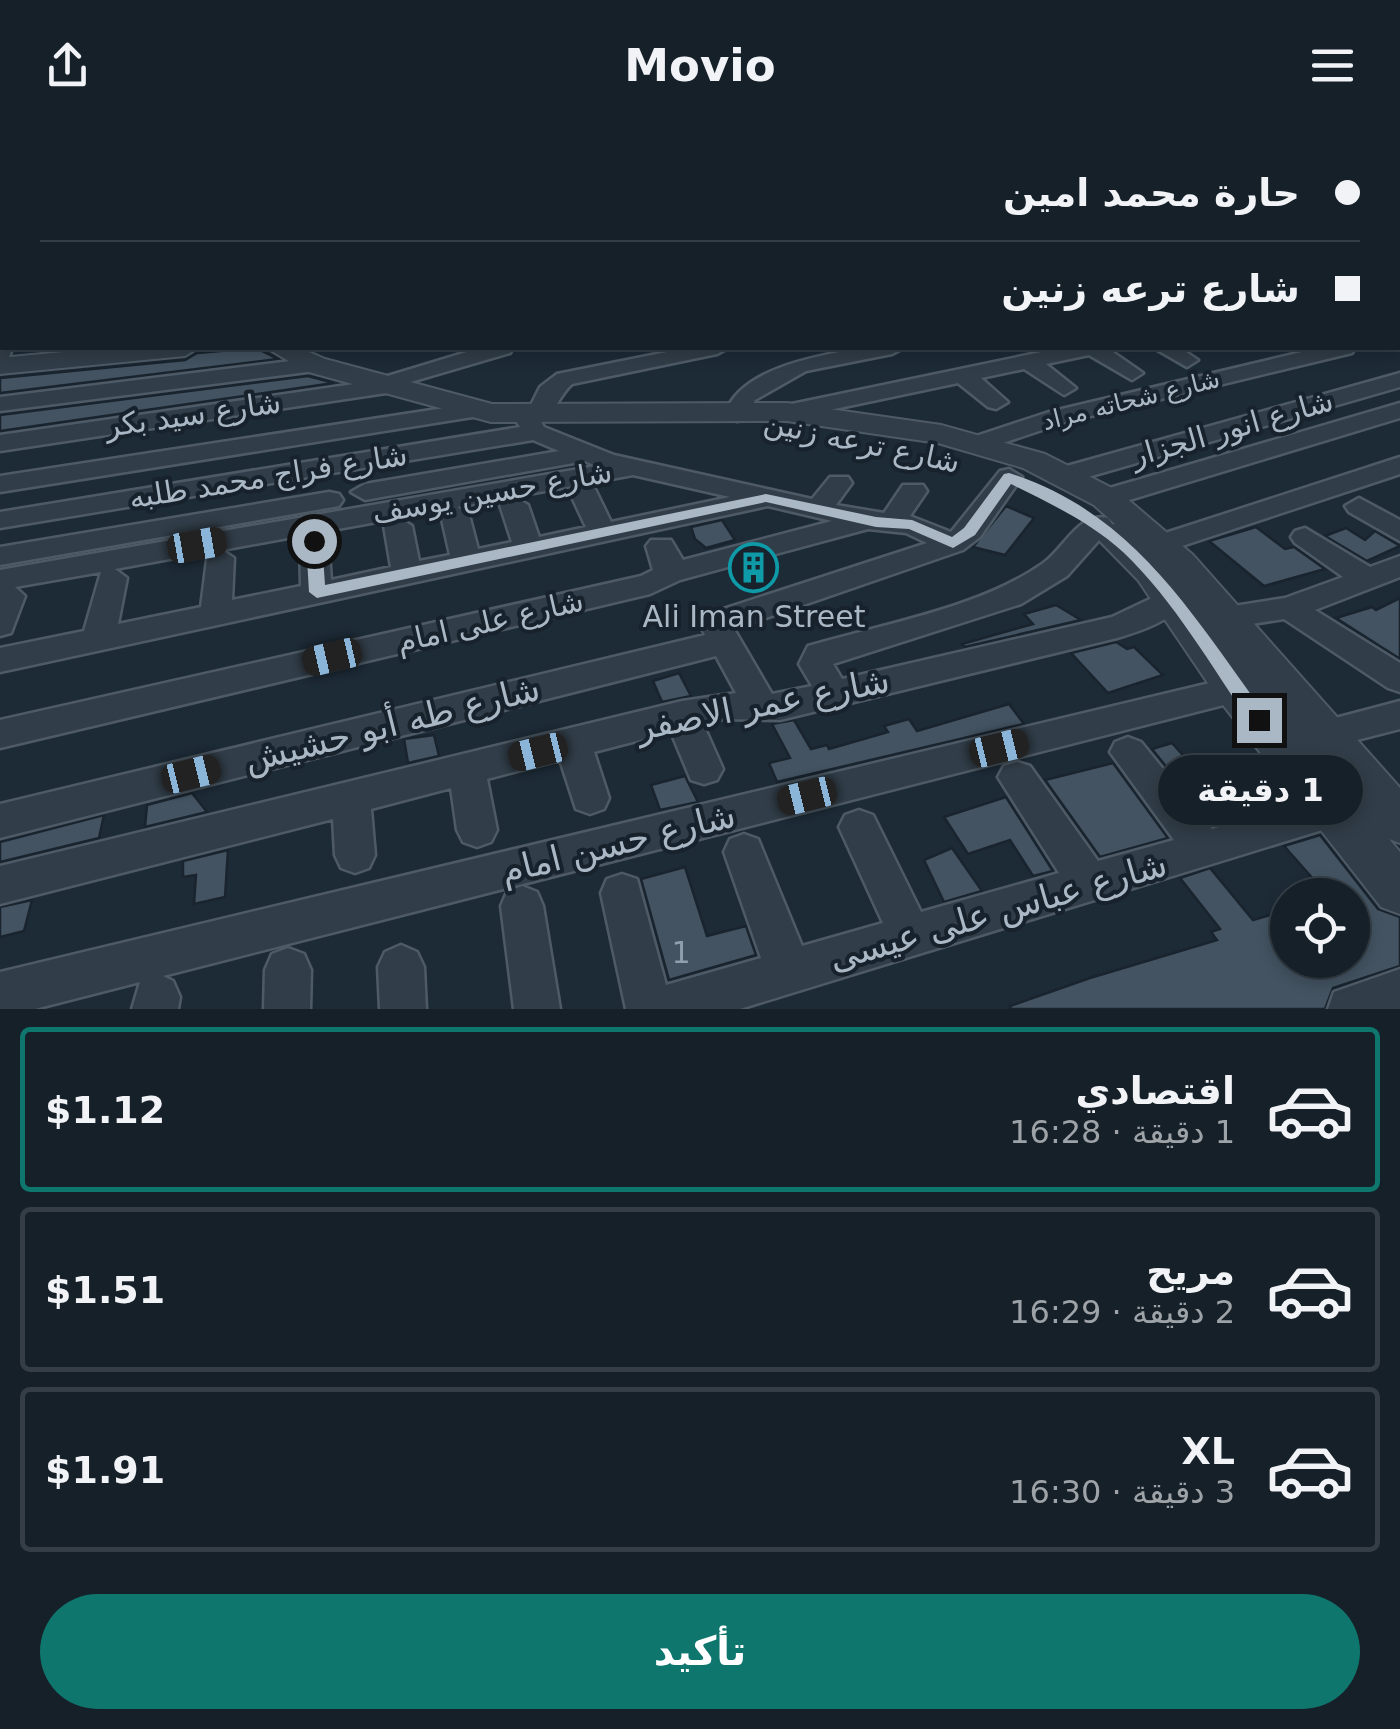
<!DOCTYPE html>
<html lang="ar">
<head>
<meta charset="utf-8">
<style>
  :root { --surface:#162029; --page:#232d35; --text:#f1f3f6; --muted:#9ea3a8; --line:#353e46; --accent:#0f766e }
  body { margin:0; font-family:"DejaVu Sans","Noto Naskh Arabic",sans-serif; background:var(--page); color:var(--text); direction:rtl; height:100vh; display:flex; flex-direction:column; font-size:38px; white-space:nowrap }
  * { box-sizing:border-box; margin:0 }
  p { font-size:32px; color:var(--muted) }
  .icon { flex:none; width:55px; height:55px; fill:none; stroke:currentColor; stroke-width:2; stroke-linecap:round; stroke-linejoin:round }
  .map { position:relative; height:879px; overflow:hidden; direction:ltr }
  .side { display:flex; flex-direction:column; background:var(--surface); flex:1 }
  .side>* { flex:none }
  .banner { position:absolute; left:0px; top:0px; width:1400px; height:220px; box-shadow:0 5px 15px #0003,0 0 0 2px var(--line); direction:rtl; display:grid; align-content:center; height:220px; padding:0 40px; background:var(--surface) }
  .buttons { position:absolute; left:1270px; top:748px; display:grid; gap:20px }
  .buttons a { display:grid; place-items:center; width:100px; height:100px; border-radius:50%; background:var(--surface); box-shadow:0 5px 15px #0003,0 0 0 2px var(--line); font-size:50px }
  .end { position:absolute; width:45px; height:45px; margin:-22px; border:12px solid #aab8c5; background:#111; box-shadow:0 0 0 5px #111 }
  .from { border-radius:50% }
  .bubble { position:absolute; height:70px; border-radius:35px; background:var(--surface); box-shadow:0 5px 15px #0003,0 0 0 2px var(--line); font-size:32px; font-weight:700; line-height:70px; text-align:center; direction:rtl }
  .car { position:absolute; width:30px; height:60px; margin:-30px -15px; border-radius:12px; box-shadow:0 0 8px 2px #0007; background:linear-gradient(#222 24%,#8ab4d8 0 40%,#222 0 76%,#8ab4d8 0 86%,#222 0) }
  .banner b { display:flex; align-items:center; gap:35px; height:95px; font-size:38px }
  .banner b+b { border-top:2px solid var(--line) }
  .banner i { width:25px; height:25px; background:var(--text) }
  ul { padding:18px 0 0; list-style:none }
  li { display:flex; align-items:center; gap:30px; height:165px; margin:0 20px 15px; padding:0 20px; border:5px solid var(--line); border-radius:10px }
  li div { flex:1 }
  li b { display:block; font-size:38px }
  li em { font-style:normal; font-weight:700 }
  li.current { border-color:var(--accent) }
  li>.icon { width:90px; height:90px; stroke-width:1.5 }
  .primary-button { display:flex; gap:20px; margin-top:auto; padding:20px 40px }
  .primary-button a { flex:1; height:115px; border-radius:60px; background:var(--accent); color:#fff; font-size:40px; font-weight:700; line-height:115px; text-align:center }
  header { display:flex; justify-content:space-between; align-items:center; height:130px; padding:0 40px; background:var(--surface); font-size:45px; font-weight:700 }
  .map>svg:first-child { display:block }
  .building { fill:#435361; stroke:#19242e; stroke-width:2.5 }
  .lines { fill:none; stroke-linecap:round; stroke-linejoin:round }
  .minor-casing { stroke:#4e5b66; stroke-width:5 }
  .tertiary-casing { stroke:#4e5b66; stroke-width:4 }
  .minor { fill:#313d48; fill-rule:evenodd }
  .tertiary { fill:#313d48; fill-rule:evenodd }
  .route { fill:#aab8c5 }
  .labels { text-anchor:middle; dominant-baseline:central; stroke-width:8; stroke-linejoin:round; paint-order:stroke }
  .far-street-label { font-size:25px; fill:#aab8c5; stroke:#17222c }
  .street-label { font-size:30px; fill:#aab8c5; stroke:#17222c }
  .poi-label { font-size:30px; fill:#aab8c5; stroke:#17222c }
  .near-number-label { font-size:30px; fill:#909fac }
  .near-street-label { font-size:35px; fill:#aab8c5; stroke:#17222c }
</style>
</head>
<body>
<header><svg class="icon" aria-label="menu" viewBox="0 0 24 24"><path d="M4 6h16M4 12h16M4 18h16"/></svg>Movio<svg class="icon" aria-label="share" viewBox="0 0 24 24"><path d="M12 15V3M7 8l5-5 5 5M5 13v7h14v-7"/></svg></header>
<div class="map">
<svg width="1400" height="879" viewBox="0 0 1400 879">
  <rect width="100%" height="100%" fill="#1d2b37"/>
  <!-- building -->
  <g class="building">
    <polygon points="256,218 278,229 0,263 0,248 185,230 197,223"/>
    <polygon points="308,246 334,253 0,301 0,285"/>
    <polygon points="1006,376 1034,388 1005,425 973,417"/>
    <polygon points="722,390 735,410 706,418 695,409 691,397"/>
    <polygon points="1256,397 1285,419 1294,417 1325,439 1264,456 1209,411"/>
    <polygon points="1346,398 1365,410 1375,401 1400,416 1367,431 1325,406"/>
    <polygon points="1400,468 1400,529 1336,488 1372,477 1376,480"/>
    <polygon points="1056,475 1081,490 965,517 962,514 1033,494 1024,484"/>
    <polygon points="1116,512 1127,519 1134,517 1163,545 1108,563 1071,523"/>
    <polygon points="679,543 691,566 662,572 653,551"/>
    <polygon points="1009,574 1024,594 777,652 769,633 790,628 772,594 794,590 811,619 827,615 829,619 888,602 884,596 909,589 917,601"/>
    <polygon points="434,605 439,626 408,633 404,609"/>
    <polygon points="1172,613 1200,644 1234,689 1213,695 1152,619"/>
    <polygon points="1113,633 1168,708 1100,727 1045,650"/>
    <polygon points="685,646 698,672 660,680 651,655"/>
    <polygon points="192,663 207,682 145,697 147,675"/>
    <polygon points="1006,667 1053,741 1033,746 1010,710 968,724 944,687"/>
    <polygon points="104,685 99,708 0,732 0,712"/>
    <polygon points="1320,705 1378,779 1400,787 1400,836 1333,858 1325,879 1011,879 1010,876 1090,848 1217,810 1211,802 1220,799 1180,748 1210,738 1253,790 1288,780 1288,830 1352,830 1352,765 1344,765 1328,748 1315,751 1284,716"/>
    <polygon points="952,718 982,761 944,772 924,730"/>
    <polygon points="228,720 225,767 194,774 196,745 183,747 183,731"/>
    <polygon points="685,737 707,806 746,796 756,825 669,850 641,749"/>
    <polygon points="32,770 24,801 0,807 0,777"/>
  </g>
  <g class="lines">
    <defs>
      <g id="minor">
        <polygon points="0,0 12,0 0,6"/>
        <polygon points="28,0 42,0 43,2 30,2"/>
        <polygon points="200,0 214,0 216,2 202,2"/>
        <polygon points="296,0 307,0 309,2 295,2"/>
        <polygon points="420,0 435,0 437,2 422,2"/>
        <polygon points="459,0 474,0 476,2 461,2"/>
        <polygon points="509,0 525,0 527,2 511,2"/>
        <polygon points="643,0 659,0 661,2 645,2"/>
        <polygon points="690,0 705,0 707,2 692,2"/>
        <polygon points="879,0 896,0 898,2 881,2"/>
        <polygon points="929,0 946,0 948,2 931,2"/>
        <polygon points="959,0 976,0 978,2 961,2"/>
        <polygon points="1004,0 1021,0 1023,2 1006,2"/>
        <polygon points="1113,0 1132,0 1134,2 1115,2"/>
        <polygon points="1160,0 1179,0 1181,2 1162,2"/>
        <polygon points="1209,0 1229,0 1231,2 1211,2"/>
        <polygon points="1266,0 1286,0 1288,2 1268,2"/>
        <polygon points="1312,0 1332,0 1334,2 1314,2"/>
        <polygon points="1373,0 1393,0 1395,2 1375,2"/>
        <rect x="0" y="25" width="2" height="8"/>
        <rect x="0" y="53" width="2" height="10"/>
        <polygon points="1400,84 1400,95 1398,95 1398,85"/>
        <rect x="0" y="94" width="2" height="10"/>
        <polygon points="1398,161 1400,162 1400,174 1398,173"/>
        <rect x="1398" y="198" width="2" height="12"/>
        <polygon points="0,209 2,218 12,218 8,231 0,233"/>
        <polygon points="480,218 513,218 510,223 397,256 386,263 0,321 0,305 368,252"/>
        <path d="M687,218H728L717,224L572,254C559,265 553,287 541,292L544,297L614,325L812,369L830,347H848L852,353L836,375L884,383L903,355H923L927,361L910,386L951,402L1000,341L1009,339L1022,347L980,407L963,420L734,499L772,564L812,556L799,534L808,516C883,494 979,478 1042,434C1064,419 1079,381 1108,388L1112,394L1108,400L1067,446L1021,474L833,534L842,549L1112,487L1171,459L1182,462L1187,469C1172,491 1141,501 1117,508L780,590L720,589L703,594L723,639L717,650L704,654L691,650L671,602L594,622L609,668L604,679L590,684L576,679L560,630L487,649L497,700L491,712L477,717L463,712L457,700L451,658L371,679L375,725L369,738L355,743L341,738L335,725L333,689L0,774V736L682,571L736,563L716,526L0,708V674L705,505L701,497L708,484L927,413L906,403L868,399L680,450L650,464L0,618V590L641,446L653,440L646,416L651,410H671L683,430L832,391L768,376L0,542V518L84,501L101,442L15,457L25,466L11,503L0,506V440L596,336L585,331L365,370L351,362L365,354L559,321L533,310L0,398V382L520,297L514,288L517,283L528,281L540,257L557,244ZM633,345L730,367L611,392L594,357L584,355L570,363L586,397L539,407L528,375L514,367L500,375L512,412L478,419L469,385L457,377ZM445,379L441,385L450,425L419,431L412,396L399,388ZM393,389L384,396L391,437L331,450L328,411L316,403ZM304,405L300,411L301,456L232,470L234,428L222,420ZM208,422L201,477L118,494L127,448L115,439Z"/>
        <path d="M861,218H903L892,224L806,241L755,270L746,289L737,291L725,284C740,238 818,226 861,218Z"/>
        <polygon points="1061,218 1107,218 1143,243 1132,250 1089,225 1046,234 1076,258 1064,265 1024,239 981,248 1008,272 996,279 988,277 958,253 787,289 775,282 787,275"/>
        <polygon points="1154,218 1180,218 1198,230 1187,237"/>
        <polygon points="1319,218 1355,218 1352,223 1066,292 979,321 966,313 970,308 1049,282"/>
        <polygon points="315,228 323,230 326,235 323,240 0,281 0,267"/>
        <polygon points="1400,243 1400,257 1074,351 1056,351 1052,345 1056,339"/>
        <polygon points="477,273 485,275 489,280 485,285 0,362 0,346"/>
        <polygon points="1400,273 1400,288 1116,374 1106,376 1092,368 1096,362"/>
        <polygon points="1400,327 1400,344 1170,420 1150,420 1145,414 1150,408"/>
        <polygon points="329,362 339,364 343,370 339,376 0,435 0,417"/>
        <polygon points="1359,368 1400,390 1400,411 1349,382 1345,376"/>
        <polygon points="1305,398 1370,437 1400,426 1400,447 1315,480 1400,533 1400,562 1388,558 1284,489 1226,498 1215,495 1210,487 1215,479 1285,468 1343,447 1295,413 1291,407 1295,401"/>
        <polygon points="1235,547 1247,551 1252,560 1247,569 163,846 173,851 180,867 178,879 132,879 140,852 35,879 0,879 0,842"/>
        <polygon points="1400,571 1400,599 1322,619 1309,615 1304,605 1309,595"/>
        <polygon points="1128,607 1141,612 1212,699 1332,665 1346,669 1352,681 1346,693 1332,697 740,879 626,879 601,763 607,749 622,744 637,749 666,855 761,828 724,722 730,709 744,704 758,709 802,816 883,793 839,697 845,685 859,680 873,685 921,782 1059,743 998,647 1004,636 1017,632 1030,636 1098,731 1174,710 1110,622 1115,612"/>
        <polygon points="522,756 537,762 543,776 560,879 514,879 501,776 507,762"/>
        <polygon points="401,815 417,822 424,837 426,879 380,879 378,837 385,822"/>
        <polygon points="288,818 304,824 311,840 310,879 264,879 265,840 272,824"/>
        <polygon points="1400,839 1400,879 1328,879 1334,862"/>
      </g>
      <g id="tertiary">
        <polygon points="106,218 198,218 185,226 0,244 0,228"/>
        <polygon points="267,218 300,218 325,229 492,274 787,273 941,295 1045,324 1118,361 1193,425 1400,658 1400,713 1389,709 1400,722 1400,784 1381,777 1220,571 1138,450 1093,404 1098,396 1115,394 1094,375 1023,338 938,313 787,291 491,292 305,241"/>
      </g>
    </defs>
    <!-- minor casing -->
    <use href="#minor" class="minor-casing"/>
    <!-- tertiary casing -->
    <use href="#tertiary" class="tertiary-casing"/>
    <!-- minor -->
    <use href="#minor" class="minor"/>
    <!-- tertiary -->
    <use href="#tertiary" class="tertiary"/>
  </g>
  <!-- route -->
  <path class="route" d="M1009,343C1135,383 1192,485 1266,585V595H1252C1212,538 1174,470 1123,422C1090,392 1051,374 1011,354L975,405L953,418L909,399L876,397L766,372L317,468L309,462L306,411L314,406L322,411L325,455L766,364L876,387L912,390L952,407L964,398L1004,344Z"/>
  <!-- icons -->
  <defs>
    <symbol id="building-ring" viewBox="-11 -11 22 22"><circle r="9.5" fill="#17222c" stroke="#0f9aa8" stroke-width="1.5"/><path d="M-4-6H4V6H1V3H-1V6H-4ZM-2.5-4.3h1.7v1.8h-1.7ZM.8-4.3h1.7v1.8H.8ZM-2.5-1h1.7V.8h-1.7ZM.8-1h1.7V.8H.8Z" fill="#0f9aa8"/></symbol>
  </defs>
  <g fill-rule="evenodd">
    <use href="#building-ring" x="726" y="410" width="55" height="55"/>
  </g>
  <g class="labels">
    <!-- far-street labels -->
    <g class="far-street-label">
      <text transform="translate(1131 270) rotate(-14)">شارع شحاته مراد</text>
    </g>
    <!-- street labels -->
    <g class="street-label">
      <text transform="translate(193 284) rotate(-8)">شارع سيد بكر</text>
      <text transform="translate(1232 298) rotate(-16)">شارع انور الجزار</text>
      <text transform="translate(862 312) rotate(12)">شارع ترعه زنين</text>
      <text transform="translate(268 346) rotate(-9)">شارع فراج محمد طلبه</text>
      <text transform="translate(492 362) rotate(-10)">شارع حسين يوسف</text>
      <text transform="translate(490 491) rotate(-13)">شارع على امام</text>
    </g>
    <!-- poi labels -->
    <g class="poi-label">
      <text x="754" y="486">Ali Iman Street</text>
    </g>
    <!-- near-number labels -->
    <g class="near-number-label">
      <text x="681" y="822">1</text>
    </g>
    <!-- near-street labels -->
    <g class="near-street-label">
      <text transform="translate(763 574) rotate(-11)">شارع عمر الاصفر</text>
      <text transform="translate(392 594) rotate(-14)">شارع طه أبو حشيش</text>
      <text transform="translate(618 713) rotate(-14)">شارع حسن امام</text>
      <text transform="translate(998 781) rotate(-16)">شارع عباس على عيسى</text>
    </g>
  </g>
</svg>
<div class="buttons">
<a><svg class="icon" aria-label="locate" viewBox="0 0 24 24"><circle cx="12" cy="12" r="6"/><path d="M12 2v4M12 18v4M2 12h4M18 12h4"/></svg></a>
</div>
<i class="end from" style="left:314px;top:411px"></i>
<i class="end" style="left:1259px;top:590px"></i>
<div class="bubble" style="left:1158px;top:625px;width:205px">1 دقيقة</div>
<i class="car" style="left:197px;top:415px;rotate:80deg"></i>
<i class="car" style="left:332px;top:527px;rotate:257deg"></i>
<i class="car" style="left:999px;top:618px;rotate:76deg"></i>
<i class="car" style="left:538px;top:622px;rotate:256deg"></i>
<i class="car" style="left:191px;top:644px;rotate:76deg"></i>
<i class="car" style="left:807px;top:666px;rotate:256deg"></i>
<div class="banner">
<b><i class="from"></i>حارة محمد امين</b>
<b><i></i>شارع ترعه زنين</b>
</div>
</div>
<section class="side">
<ul>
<li class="current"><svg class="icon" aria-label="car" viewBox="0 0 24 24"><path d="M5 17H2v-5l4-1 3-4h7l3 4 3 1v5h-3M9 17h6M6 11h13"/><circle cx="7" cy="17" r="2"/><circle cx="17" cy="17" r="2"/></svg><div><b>اقتصادي</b><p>1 دقيقة · 16:28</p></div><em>$1.12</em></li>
<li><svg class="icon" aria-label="car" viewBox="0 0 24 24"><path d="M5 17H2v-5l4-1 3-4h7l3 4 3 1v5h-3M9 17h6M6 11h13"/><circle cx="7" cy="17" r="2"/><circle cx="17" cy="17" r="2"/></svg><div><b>مريح</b><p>2 دقيقة · 16:29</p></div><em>$1.51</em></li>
<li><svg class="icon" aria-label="car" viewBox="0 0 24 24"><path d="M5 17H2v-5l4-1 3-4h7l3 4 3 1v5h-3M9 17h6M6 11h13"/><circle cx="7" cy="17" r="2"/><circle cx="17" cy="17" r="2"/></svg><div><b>XL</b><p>3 دقيقة · 16:30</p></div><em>$1.91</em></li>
</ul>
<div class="primary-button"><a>تأكيد</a></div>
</section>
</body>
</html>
